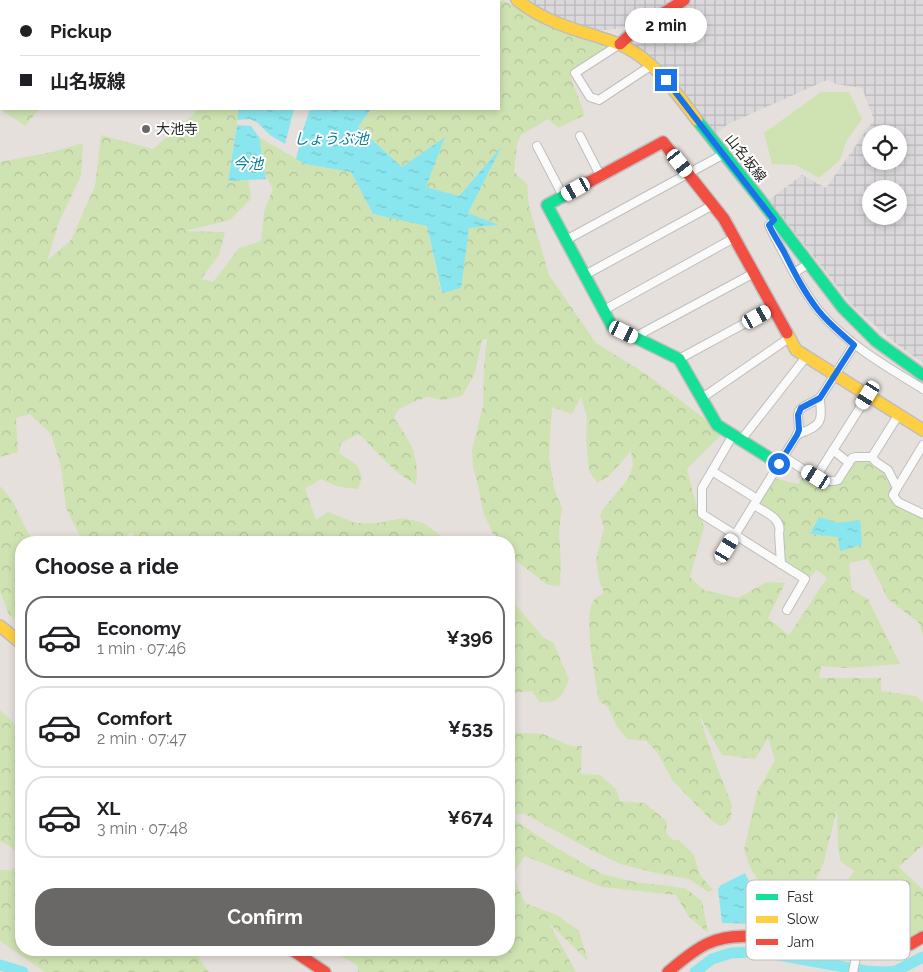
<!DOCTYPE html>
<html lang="en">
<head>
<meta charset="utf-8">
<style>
  :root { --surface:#fff; --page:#f2f2f2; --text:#202124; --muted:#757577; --line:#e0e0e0; --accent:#6a6866 }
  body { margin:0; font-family:Raleway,"Noto Sans JP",sans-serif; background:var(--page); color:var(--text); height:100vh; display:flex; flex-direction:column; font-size:19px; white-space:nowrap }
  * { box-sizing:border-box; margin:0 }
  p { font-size:16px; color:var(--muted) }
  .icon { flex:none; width:28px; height:28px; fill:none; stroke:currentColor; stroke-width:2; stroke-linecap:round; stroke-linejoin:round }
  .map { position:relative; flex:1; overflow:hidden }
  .drawer { position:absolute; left:15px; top:536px; width:500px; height:420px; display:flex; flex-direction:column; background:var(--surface); border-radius:20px; box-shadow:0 2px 8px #0003 }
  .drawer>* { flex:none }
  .top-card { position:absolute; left:0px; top:0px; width:500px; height:110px; box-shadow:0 2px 8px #0003; display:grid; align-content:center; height:110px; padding:0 20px; background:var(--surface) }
  .tools { position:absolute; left:862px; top:125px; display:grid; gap:10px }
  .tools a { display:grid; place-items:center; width:45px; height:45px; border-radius:50%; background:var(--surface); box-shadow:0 2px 8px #0003; font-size:25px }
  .end { position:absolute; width:22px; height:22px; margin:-11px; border:6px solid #1a73e8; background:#fff; box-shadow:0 0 0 2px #fff }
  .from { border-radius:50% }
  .bubble { position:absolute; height:35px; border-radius:18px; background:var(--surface); box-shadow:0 2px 8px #0003; font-size:16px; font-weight:700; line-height:35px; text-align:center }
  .car { position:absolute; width:15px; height:30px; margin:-15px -8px; border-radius:6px; box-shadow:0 0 4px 1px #0007; background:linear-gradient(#fff 24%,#345 0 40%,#fff 0 76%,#345 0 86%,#fff 0) }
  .top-card b { display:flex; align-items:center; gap:18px; height:48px; font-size:19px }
  .top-card b+b { border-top:1px solid var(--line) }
  .top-card i { width:12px; height:12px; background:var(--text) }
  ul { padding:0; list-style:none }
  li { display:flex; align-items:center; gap:15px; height:82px; margin:0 10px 8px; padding:0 10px; border:2px solid var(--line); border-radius:20px }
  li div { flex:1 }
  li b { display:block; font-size:19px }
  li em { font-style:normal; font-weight:700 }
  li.current { border-color:var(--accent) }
  li>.icon { width:45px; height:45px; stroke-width:1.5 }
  h2 { padding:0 20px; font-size:22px; line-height:60px }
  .primary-button { display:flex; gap:10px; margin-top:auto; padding:10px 20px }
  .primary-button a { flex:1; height:58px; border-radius:20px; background:var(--accent); color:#fff; font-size:20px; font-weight:700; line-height:58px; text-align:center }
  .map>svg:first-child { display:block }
  .industrial { fill:url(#industrial-grid); fill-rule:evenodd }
  .grass { fill:#cfe3b2 }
  .forest { fill:url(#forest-crowns) }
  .water { fill:url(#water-ripples) }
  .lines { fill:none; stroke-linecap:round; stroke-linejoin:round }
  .river { stroke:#8ae6ee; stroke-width:11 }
  .street-casing { stroke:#bfbebe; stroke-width:10 }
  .fast-casing { stroke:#bfbebe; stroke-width:14 }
  .slow-casing { stroke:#bfbebe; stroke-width:14 }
  .jam-casing { stroke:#bfbebe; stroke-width:14 }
  .street { stroke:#fbfafa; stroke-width:8 }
  .fast { stroke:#16e098; stroke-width:11 }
  .slow { stroke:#ffcf43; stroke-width:11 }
  .jam { stroke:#f24e42; stroke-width:11 }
  .route { stroke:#1a73e8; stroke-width:6 }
  .poi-dot { fill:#6a6866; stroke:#fff; stroke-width:2 }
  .labels { text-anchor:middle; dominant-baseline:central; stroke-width:4; stroke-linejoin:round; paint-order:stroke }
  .poi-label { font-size:14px; fill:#272727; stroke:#fff; text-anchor:start }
  .street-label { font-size:14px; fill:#272727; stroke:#fff }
  .water-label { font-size:15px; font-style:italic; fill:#067f97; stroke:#fff }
  .key { fill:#fff; stroke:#bebebe; stroke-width:1 }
  .key-label { font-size:14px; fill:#272727 }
</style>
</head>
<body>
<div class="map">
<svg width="923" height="972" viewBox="0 0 923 972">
  <defs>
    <pattern id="industrial-grid" width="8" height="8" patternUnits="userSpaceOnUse" patternTransform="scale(1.25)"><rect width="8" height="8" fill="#dbd8dc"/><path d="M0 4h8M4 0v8" fill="none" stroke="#bcb9bd"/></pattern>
    <pattern id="forest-crowns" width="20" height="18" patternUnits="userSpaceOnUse" patternTransform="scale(1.25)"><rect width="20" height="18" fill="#cfe3b2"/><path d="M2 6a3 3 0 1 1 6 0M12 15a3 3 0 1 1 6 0" fill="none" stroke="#b2c399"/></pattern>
    <pattern id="water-ripples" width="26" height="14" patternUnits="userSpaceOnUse" patternTransform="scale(1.25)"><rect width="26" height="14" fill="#8ae6ee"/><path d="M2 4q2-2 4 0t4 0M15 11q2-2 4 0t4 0" fill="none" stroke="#77c5cc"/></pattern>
  </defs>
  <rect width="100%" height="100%" fill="#e6e0dc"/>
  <!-- industrial -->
  <path class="industrial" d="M525,0H923V363L894,342L852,305L769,200L802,175L826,188L874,120L862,88L836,84L827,80L728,124L714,135L635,48L636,42L638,37L629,26L608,30H600L562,20L546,14ZM871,134H899V161H871ZM871,189H899V216H871Z"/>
  <!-- grass -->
  <polygon class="grass" points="821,92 849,92 862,119 847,140 840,160 819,178 796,165 772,164 764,133"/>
  <!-- forest -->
  <g class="forest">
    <path d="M503,0L546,26L608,48L570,76L585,115L558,128L548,119L521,135L517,144L514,172L527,184L529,206L549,275L596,343L646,374L723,433L687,469L693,493L704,527L690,577L704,590L738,598L767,582L785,583L768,618L789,635L827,578L817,570L809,578L787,565L783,560L782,532L760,507L758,503L774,478L798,484L805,474L835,484L853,461L856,459L867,460L886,471L893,485L891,496L923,517V636L919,623L888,599L868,559L849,563L852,590L868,599L900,664L847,668L821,666L819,678H881V691L916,696L923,703V845L899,867L922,889L923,887V931L895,944L865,945L843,942L823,930L836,898L854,871L841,862L838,849L837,810L827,849L824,862L810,893L809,921L780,905L782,895L759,882L750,867L744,850L757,792L775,760L768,738L755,759L722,755L699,715L713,757L732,805L731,818L724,826L714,823L672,780L659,755L647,741L627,739L617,727L608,707L599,701C596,681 582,614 594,600C596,597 601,595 604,593L599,580L596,560L604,528L600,515L603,509L628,479L633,465L631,451L609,476L597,483L589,471L586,442L587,417L581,397L572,414L552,407L549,456L554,488L562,508L559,531L561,565L560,586L548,585L512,558L511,549L509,547V542H504L493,534L483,512L478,485L473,468L472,449L483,406L484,366L487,339L482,340L475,373L462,396L443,400L428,397L413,402L398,410L394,418C410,441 420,455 416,485C393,472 378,453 359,434L341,443L339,453L357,465L362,477L358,489L336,486L320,479L312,485L305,488L316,520L328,512L356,523H377L403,518L424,523L448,542H137L132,532L123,538L122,542H83L66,508L61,467L51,434L30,414L16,418L18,452L0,457V162L52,152L83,143L81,176L59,222L47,261L71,240L95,186L101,135L153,149L194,114L196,109H239L228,181L248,178L251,199L230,220L185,231L225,232L219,255L201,279L213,282L239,248L261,241L264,211L273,189L266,176L259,137L305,164L351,172L373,214L427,226L441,292L469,228L498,225L468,213L501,148L459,196L425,187L444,138L402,167L358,127L371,109H499V2Z"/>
    <polygon points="1,72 1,109 39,109 25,126 0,109 0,77"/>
    <polygon points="0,486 12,500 28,533 35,542 21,542 21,626 8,613 0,591"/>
    <path d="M509,593L515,604L543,637L554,643L563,666L569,679C563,696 558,704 539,702L532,691L509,693Z"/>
    <polygon points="0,710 21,730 21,856 8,845 0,841"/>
    <polygon points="509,732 543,734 571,746 582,746 581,774 600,775 616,789 620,801 644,803 667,821 666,833 673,840 679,840 694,855 700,875 713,890 708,892 689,879 660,874 620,864 587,848 525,814 509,815"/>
    <polygon points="509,816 553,846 602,874 635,882 685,888 702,901 708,933 688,916 676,895 602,887 525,856 512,874 525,903 557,915 579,931 588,961 549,923 576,972 358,972 357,965 341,956 323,950 509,950"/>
    <polygon points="21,859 21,950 193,950 209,972 45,972 0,941 0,870 12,870"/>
  </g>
  <!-- water -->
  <g class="water">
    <polygon points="239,109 294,109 285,144 270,135 258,123 250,119 237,120"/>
    <polygon points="310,109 371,109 358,127 402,167 445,137 426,187 459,196 502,146 468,213 499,225 469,228 461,288 442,293 427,226 373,214 351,172 305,164 296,159 303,130"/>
    <polygon points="237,125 251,126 259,137 266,179 228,181"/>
    <polygon points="819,517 838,523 860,520 862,545 840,551 838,537 810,534"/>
    <polygon points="745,873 754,891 775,914 767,924 722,923 718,889 721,885"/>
  </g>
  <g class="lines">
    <!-- river -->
    <g class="river">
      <polyline points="0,965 23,972"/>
      <polyline points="695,972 712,959 731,953 751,952 778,955 866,971 884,972 896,971 923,957"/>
    </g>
    <defs>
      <g id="street">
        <polyline points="62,0 62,1"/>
        <polyline points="620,44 575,73 590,97 599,100 652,65"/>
        <polyline points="580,136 600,175"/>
        <polyline points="537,146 563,196"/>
        <path d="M774,220L769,225C776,241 786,257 794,273"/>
        <polyline points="566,240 724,154"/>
        <path d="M808,264L794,273C802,286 810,300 819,311C848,345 886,366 923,389"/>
        <polyline points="585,275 713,205"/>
        <polyline points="604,310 734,238"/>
        <polyline points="635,337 754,273"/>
        <polyline points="679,359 773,308"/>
        <polyline points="702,398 789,338"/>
        <polyline points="733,435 702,488 702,514 805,579 787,610"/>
        <path d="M797,435C804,431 818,428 820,419C822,412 820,405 820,398"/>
        <polyline points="741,440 806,357"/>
        <polyline points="833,450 849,463"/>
        <path d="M784,457C796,464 823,486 838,480L852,458L856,457H872L876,462L888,470L897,488L893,495L898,502L923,514"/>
        <polyline points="872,457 899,414"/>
        <polyline points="712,471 757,499"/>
        <polyline points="816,477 868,395"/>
        <polyline points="897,488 923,445"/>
        <path d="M754,505C764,512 783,518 779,533L781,564"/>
        <polyline points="735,535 797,435 799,430 798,415 799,411 803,407 820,398 854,345"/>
        <polyline points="719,560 735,535"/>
        <polyline points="853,972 857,952"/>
      </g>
      <g id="fast">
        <polyline points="697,120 759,198 842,307 876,341 923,375"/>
        <polyline points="589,182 547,205 612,326 679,359 717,425 779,464"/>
      </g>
      <g id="slow">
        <path d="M517,0C541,19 568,28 596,36C606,40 616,42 625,47C656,62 676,93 697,120"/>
        <polyline points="787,333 796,350 923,430"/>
        <polyline points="0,626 21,643"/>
      </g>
      <g id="jam">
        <polyline points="620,44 631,34 684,0"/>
        <polyline points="589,182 663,142 724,219 787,333"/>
        <polyline points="292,950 325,972"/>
        <path d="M668,972C697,947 715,933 755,937L852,951L876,952L899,948L911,944L923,937"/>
      </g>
    </defs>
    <!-- street casing -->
    <use href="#street" class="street-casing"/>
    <!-- fast casing -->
    <use href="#fast" class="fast-casing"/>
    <!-- slow casing -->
    <use href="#slow" class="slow-casing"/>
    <!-- jam casing -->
    <use href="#jam" class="jam-casing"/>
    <!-- street -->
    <use href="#street" class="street"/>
    <!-- fast -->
    <use href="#fast" class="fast"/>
    <!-- slow -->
    <use href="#slow" class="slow"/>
    <!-- jam -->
    <use href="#jam" class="jam"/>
  </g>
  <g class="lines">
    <!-- route -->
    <path class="route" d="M666,80L774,220L769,225C773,234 779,243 784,252C794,272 804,292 818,310C828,323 842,334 854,345L820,398L801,408L798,415L799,430L797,435L779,464"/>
  </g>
  <!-- markers -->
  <circle class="poi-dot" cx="146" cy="129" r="5"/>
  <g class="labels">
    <!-- poi labels -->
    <g class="poi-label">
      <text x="156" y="129">大池寺</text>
    </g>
    <!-- street labels -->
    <g class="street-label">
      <text transform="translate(746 158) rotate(52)">山名坂線</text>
    </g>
    <!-- water labels -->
    <g class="water-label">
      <text x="331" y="139">しょうぶ池</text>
      <text x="248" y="164">今池</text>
    </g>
  </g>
  <!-- legend -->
  <rect x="746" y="880" width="164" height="80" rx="8" class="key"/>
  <rect x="756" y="894" width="22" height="6" fill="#16e098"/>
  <rect x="756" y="916" width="22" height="7" fill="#ffcf43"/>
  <rect x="756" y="939" width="22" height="6" fill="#f24e42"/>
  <g class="key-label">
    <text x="787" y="902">Fast</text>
    <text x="787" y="924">Slow</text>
    <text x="787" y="947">Jam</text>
  </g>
</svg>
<div class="tools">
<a><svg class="icon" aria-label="locate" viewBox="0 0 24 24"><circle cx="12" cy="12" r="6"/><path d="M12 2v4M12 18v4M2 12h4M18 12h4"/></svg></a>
<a><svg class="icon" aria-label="layers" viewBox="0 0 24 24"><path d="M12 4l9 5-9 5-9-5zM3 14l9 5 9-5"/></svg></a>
</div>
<i class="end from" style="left:779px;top:464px"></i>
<i class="end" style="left:666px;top:80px"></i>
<div class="bubble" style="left:625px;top:8px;width:82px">2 min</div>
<i class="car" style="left:680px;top:163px;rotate:141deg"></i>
<i class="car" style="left:576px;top:189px;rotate:241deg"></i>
<i class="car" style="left:757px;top:317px;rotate:61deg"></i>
<i class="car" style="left:624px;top:332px;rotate:116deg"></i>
<i class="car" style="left:868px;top:395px;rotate:212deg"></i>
<i class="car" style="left:816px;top:477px;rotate:302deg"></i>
<i class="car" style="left:727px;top:548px;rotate:31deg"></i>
<div class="top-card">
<b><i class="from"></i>Pickup</b>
<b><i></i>山名坂線</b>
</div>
<section class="drawer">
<h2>Choose a ride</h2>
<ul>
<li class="current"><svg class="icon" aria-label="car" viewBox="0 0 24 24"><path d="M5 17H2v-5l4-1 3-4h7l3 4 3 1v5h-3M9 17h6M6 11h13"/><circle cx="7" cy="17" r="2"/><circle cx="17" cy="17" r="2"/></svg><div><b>Economy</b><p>1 min · 07:46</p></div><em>¥396</em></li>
<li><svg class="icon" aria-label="car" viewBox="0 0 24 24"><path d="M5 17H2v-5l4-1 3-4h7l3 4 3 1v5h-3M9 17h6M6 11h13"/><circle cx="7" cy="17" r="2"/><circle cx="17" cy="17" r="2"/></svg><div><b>Comfort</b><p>2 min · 07:47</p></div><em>¥535</em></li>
<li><svg class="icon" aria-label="car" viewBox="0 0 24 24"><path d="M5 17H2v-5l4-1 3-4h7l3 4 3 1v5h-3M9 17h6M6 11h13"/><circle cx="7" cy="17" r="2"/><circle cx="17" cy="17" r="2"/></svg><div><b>XL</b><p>3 min · 07:48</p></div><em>¥674</em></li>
</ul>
<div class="primary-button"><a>Confirm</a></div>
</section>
</div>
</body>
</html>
